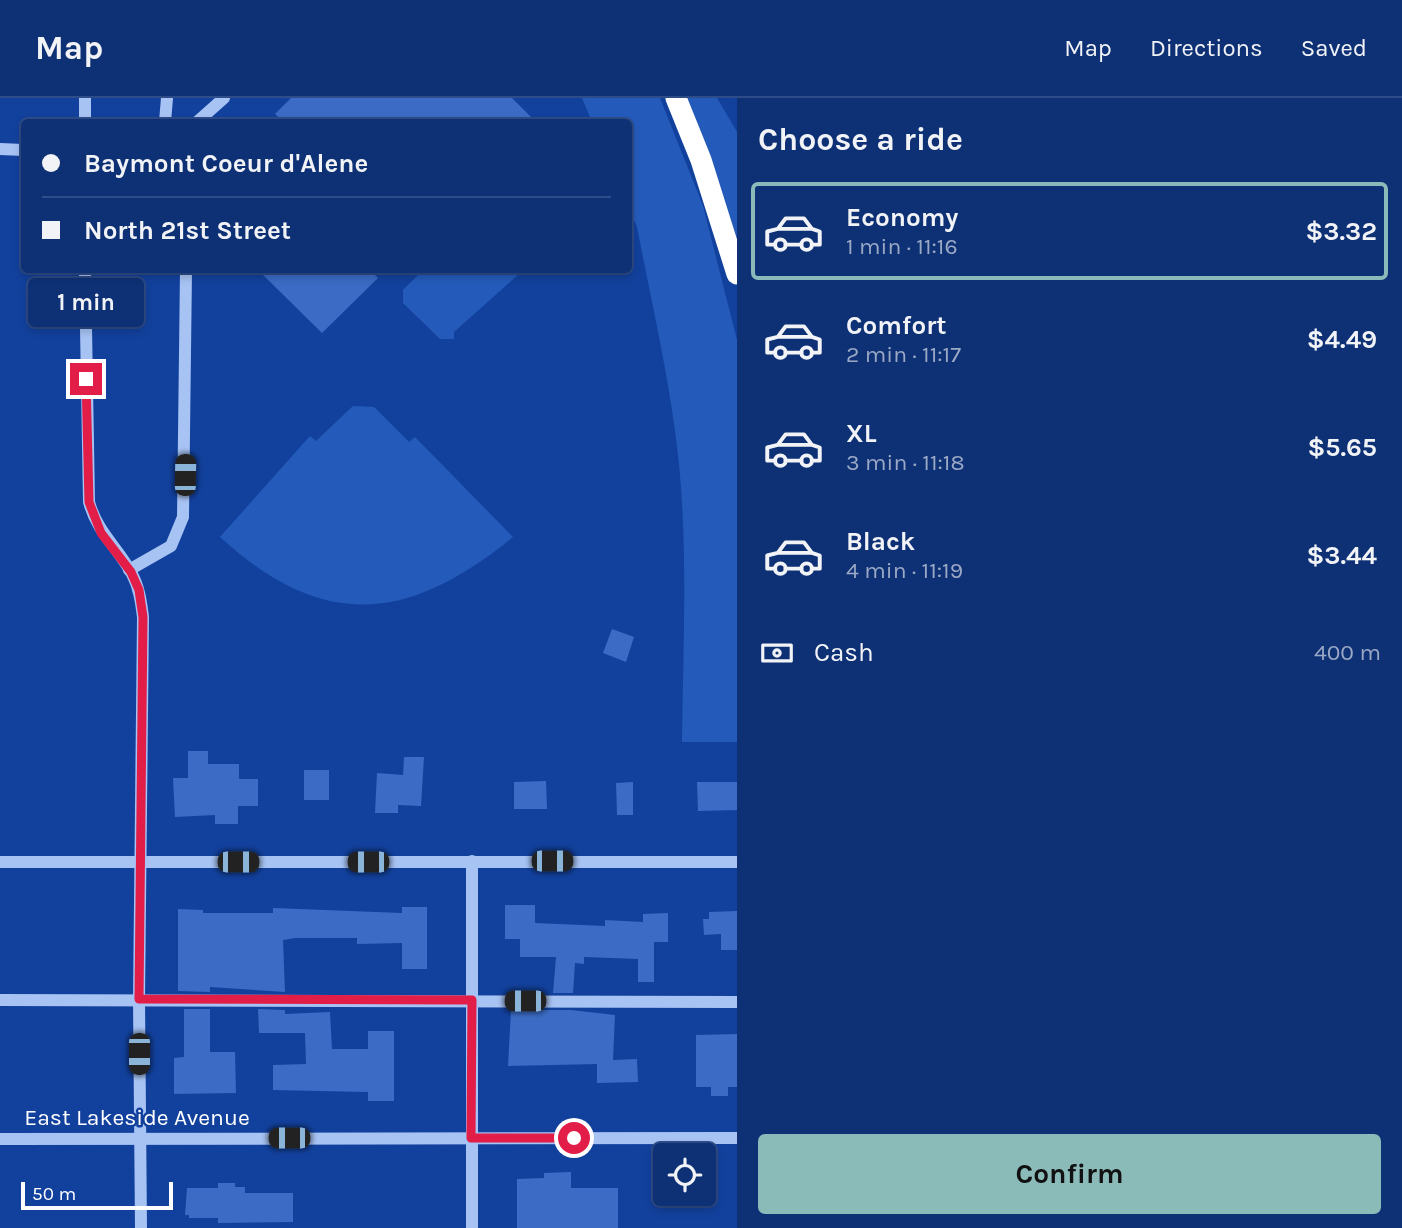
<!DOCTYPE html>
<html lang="en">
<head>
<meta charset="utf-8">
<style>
  :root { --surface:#0e3176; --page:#17397b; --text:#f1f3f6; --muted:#9ba9c5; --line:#2e4c88; --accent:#8bbbb9 }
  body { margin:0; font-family:Karla,sans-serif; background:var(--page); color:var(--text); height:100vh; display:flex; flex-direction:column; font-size:26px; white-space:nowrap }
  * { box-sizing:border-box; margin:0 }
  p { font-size:23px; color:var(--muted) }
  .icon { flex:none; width:38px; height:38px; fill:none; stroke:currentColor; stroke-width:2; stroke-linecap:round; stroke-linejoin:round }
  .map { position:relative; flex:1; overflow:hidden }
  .sheet { display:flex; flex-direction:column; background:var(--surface); width:665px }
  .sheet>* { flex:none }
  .banner { position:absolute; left:21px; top:21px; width:611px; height:154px; border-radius:7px; box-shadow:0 4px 10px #0003,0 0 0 2px var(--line); display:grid; align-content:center; height:154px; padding:0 21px; background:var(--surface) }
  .fabs { position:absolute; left:653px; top:1045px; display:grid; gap:14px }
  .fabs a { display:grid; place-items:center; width:63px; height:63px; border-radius:7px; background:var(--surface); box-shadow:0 4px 10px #0003,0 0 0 2px var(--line); font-size:35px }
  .scale { position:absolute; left:21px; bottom:18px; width:152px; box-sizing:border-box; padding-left:7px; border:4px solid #fff; border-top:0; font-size:19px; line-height:24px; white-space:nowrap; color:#fff; -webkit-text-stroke:5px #12419d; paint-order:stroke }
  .end { position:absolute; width:32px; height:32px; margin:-16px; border:9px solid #e11d48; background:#fff; box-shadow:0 0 0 4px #fff }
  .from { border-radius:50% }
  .bubble { position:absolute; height:49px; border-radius:7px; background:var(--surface); box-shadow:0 4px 10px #0003,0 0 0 2px var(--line); font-size:23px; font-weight:700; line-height:49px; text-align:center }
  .car { position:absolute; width:21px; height:42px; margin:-21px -10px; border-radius:9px; box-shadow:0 0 5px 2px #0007; background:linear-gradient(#222 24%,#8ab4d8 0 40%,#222 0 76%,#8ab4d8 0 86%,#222 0) }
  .banner b { display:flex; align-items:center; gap:24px; height:66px; font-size:26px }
  .banner b+b { border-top:2px solid var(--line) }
  .banner i { width:18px; height:18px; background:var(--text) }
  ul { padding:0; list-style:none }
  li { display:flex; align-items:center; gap:21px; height:98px; margin:0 14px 10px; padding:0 7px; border:4px solid transparent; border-radius:7px }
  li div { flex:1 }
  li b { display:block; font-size:26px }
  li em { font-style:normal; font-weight:700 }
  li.selected { border-color:var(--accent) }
  li>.icon { width:63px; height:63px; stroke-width:1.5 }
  h2 { padding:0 21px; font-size:32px; line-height:84px }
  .pay { display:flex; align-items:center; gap:18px; height:77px; padding:0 21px; font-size:26px }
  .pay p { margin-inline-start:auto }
  .cta { display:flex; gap:14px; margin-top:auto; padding:14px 21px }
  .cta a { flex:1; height:80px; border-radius:7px; background:var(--accent); color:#111; font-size:28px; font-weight:700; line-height:80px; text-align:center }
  header { display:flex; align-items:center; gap:42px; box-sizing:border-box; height:98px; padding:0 35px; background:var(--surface); border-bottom:2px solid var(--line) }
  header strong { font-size:33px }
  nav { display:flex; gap:38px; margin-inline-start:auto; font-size:24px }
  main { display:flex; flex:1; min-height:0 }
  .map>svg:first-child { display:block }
  .green { fill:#245bbb }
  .building { fill:#3b6bc4 }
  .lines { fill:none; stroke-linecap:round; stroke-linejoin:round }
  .minor { stroke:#a7c3f4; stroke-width:12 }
  .highway { stroke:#fff; stroke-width:21 }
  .route { stroke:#e11d48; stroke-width:9 }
  .labels { text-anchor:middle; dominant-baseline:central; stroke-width:5; stroke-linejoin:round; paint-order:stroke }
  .street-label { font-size:23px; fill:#fff; stroke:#12419d }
</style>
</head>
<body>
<header>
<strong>Map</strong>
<nav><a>Map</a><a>Directions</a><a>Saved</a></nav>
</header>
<main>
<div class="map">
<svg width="737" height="1130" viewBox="0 0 737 1130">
  <rect width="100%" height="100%" fill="#12419d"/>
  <!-- green -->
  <g class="green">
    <path d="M582,0H660L703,108L737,242V644H682C683,552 688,458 679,366C671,286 652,207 637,129L628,108V24H592Z"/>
    <polygon points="686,0 717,0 737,34 737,146"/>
    <polygon points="423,172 519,172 519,176 454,234 454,241 440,241 403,205 403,192"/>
    <path d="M353,308L374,309L409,344L415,339L513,439C408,524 324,534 220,439L310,338L316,343Z"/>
  </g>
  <!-- building -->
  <g class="building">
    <polygon points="291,0 512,0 536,24 284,24 275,16"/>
    <polygon points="258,172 370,172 378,180 322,235"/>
    <polygon points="612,531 634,539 626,564 603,555"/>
    <polygon points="188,653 208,653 208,666 239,666 239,681 258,681 258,708 238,708 238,726 215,726 215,717 175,719 173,680 188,680"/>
    <polygon points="404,659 424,659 421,708 398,707 398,715 375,715 377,675 403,677"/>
    <rect x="304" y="672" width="25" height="30"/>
    <polygon points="546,683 547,711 514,711 514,684"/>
    <polygon points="633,684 633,717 617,717 616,685"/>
    <polygon points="697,684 737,684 737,712 698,713"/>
    <polygon points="505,807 535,807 535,825 605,828 605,822 643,824 643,816 668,815 668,844 654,844 654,884 638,884 638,861 584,859 584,866 575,865 573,895 553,895 556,859 520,859 520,841 505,841"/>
    <polygon points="402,809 427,809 427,871 402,871 402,845 357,846 357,840 295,840 283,842 285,894 210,889 210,894 178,893 178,811 203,812 203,815 273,815 273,810 402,815"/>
    <polygon points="737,813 737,852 721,852 721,836 704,837 703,821 709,821 709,814"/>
    <polygon points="184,911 210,911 210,954 235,954 236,995 174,996 174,960 184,959"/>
    <polygon points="258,911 285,912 285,916 330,914 332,951 368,951 368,933 394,933 394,1003 368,1003 368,994 273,992 273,967 306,966 305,935 259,935"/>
    <polygon points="511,912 571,912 615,917 613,962 637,961 638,984 597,985 597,966 508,968"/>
    <polygon points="737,936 737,989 728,989 728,998 711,998 711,989 696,989 696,937"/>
    <polygon points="571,1074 571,1090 618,1090 618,1130 517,1130 517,1081 544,1080 544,1075"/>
    <polygon points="218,1085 235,1085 235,1089 245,1089 245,1095 293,1095 293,1124 218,1125 218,1120 189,1120 189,1117 185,1117 187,1090 218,1090"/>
  </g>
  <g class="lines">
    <!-- minor -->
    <g class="minor">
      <polyline points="85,0 85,24"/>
      <polyline points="165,24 167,0"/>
      <polyline points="197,24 224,0"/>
      <polyline points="0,51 24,52"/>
      <path d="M85,172L89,404C98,436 117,448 132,476C139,489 141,503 143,519L139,901L141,1130"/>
      <polyline points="129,472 171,448 183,419 186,172"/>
      <polyline points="0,764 737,764"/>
      <polyline points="0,902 737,904"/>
      <polyline points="677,1040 677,1057"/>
      <polyline points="0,1041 737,1040"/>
      <polyline points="677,1096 677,1100"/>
      <polyline points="472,1130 472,763"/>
    </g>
    <!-- highway -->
    <polyline class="highway" points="676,0 701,62 737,176"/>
  </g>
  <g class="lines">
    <!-- route -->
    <polyline class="route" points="86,281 89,404 101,435 131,474 139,492 143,519 139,901 472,902 471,1040 574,1040"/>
  </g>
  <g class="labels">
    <!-- street labels -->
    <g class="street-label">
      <text x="137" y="1019">East Lakeside Avenue</text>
    </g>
  </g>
</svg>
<div class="fabs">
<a><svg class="icon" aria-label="locate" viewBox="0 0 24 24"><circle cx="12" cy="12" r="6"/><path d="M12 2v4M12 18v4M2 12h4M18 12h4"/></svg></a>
</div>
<div class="scale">50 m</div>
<i class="end from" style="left:574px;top:1040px"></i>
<i class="end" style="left:86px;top:281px"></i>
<div class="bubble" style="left:28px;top:180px;width:116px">1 min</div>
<i class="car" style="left:185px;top:377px;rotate:1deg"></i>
<i class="car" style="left:552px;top:763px;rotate:90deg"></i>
<i class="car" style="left:238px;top:764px;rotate:90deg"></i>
<i class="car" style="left:368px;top:764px;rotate:270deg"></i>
<i class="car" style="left:525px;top:903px;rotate:270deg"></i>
<i class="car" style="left:139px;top:956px;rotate:180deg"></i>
<i class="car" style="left:289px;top:1040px;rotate:270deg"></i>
<div class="banner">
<b><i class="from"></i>Baymont Coeur d'Alene</b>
<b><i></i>North 21st Street</b>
</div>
</div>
<section class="sheet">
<h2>Choose a ride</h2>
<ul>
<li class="selected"><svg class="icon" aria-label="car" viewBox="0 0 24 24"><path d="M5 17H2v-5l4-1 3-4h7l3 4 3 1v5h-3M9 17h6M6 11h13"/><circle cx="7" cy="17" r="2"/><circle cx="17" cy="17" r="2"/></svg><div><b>Economy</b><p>1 min · 11:16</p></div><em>$3.32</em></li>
<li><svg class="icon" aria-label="car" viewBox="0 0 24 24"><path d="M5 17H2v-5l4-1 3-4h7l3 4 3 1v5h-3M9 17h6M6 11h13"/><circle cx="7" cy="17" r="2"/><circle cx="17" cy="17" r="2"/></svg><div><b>Comfort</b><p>2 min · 11:17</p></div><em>$4.49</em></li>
<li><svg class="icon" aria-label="car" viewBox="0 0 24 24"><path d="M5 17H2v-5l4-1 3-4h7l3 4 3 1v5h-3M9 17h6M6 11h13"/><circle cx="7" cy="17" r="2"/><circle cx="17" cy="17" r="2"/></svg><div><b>XL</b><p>3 min · 11:18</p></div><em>$5.65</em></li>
<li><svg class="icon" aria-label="car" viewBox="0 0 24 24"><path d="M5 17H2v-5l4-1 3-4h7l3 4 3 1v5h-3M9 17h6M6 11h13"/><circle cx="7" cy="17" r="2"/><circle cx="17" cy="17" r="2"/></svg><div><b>Black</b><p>4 min · 11:19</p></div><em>$3.44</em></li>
</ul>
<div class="pay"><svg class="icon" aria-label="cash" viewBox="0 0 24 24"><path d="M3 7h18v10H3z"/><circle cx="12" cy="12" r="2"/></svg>Cash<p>400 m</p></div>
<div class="cta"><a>Confirm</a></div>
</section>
</main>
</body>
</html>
